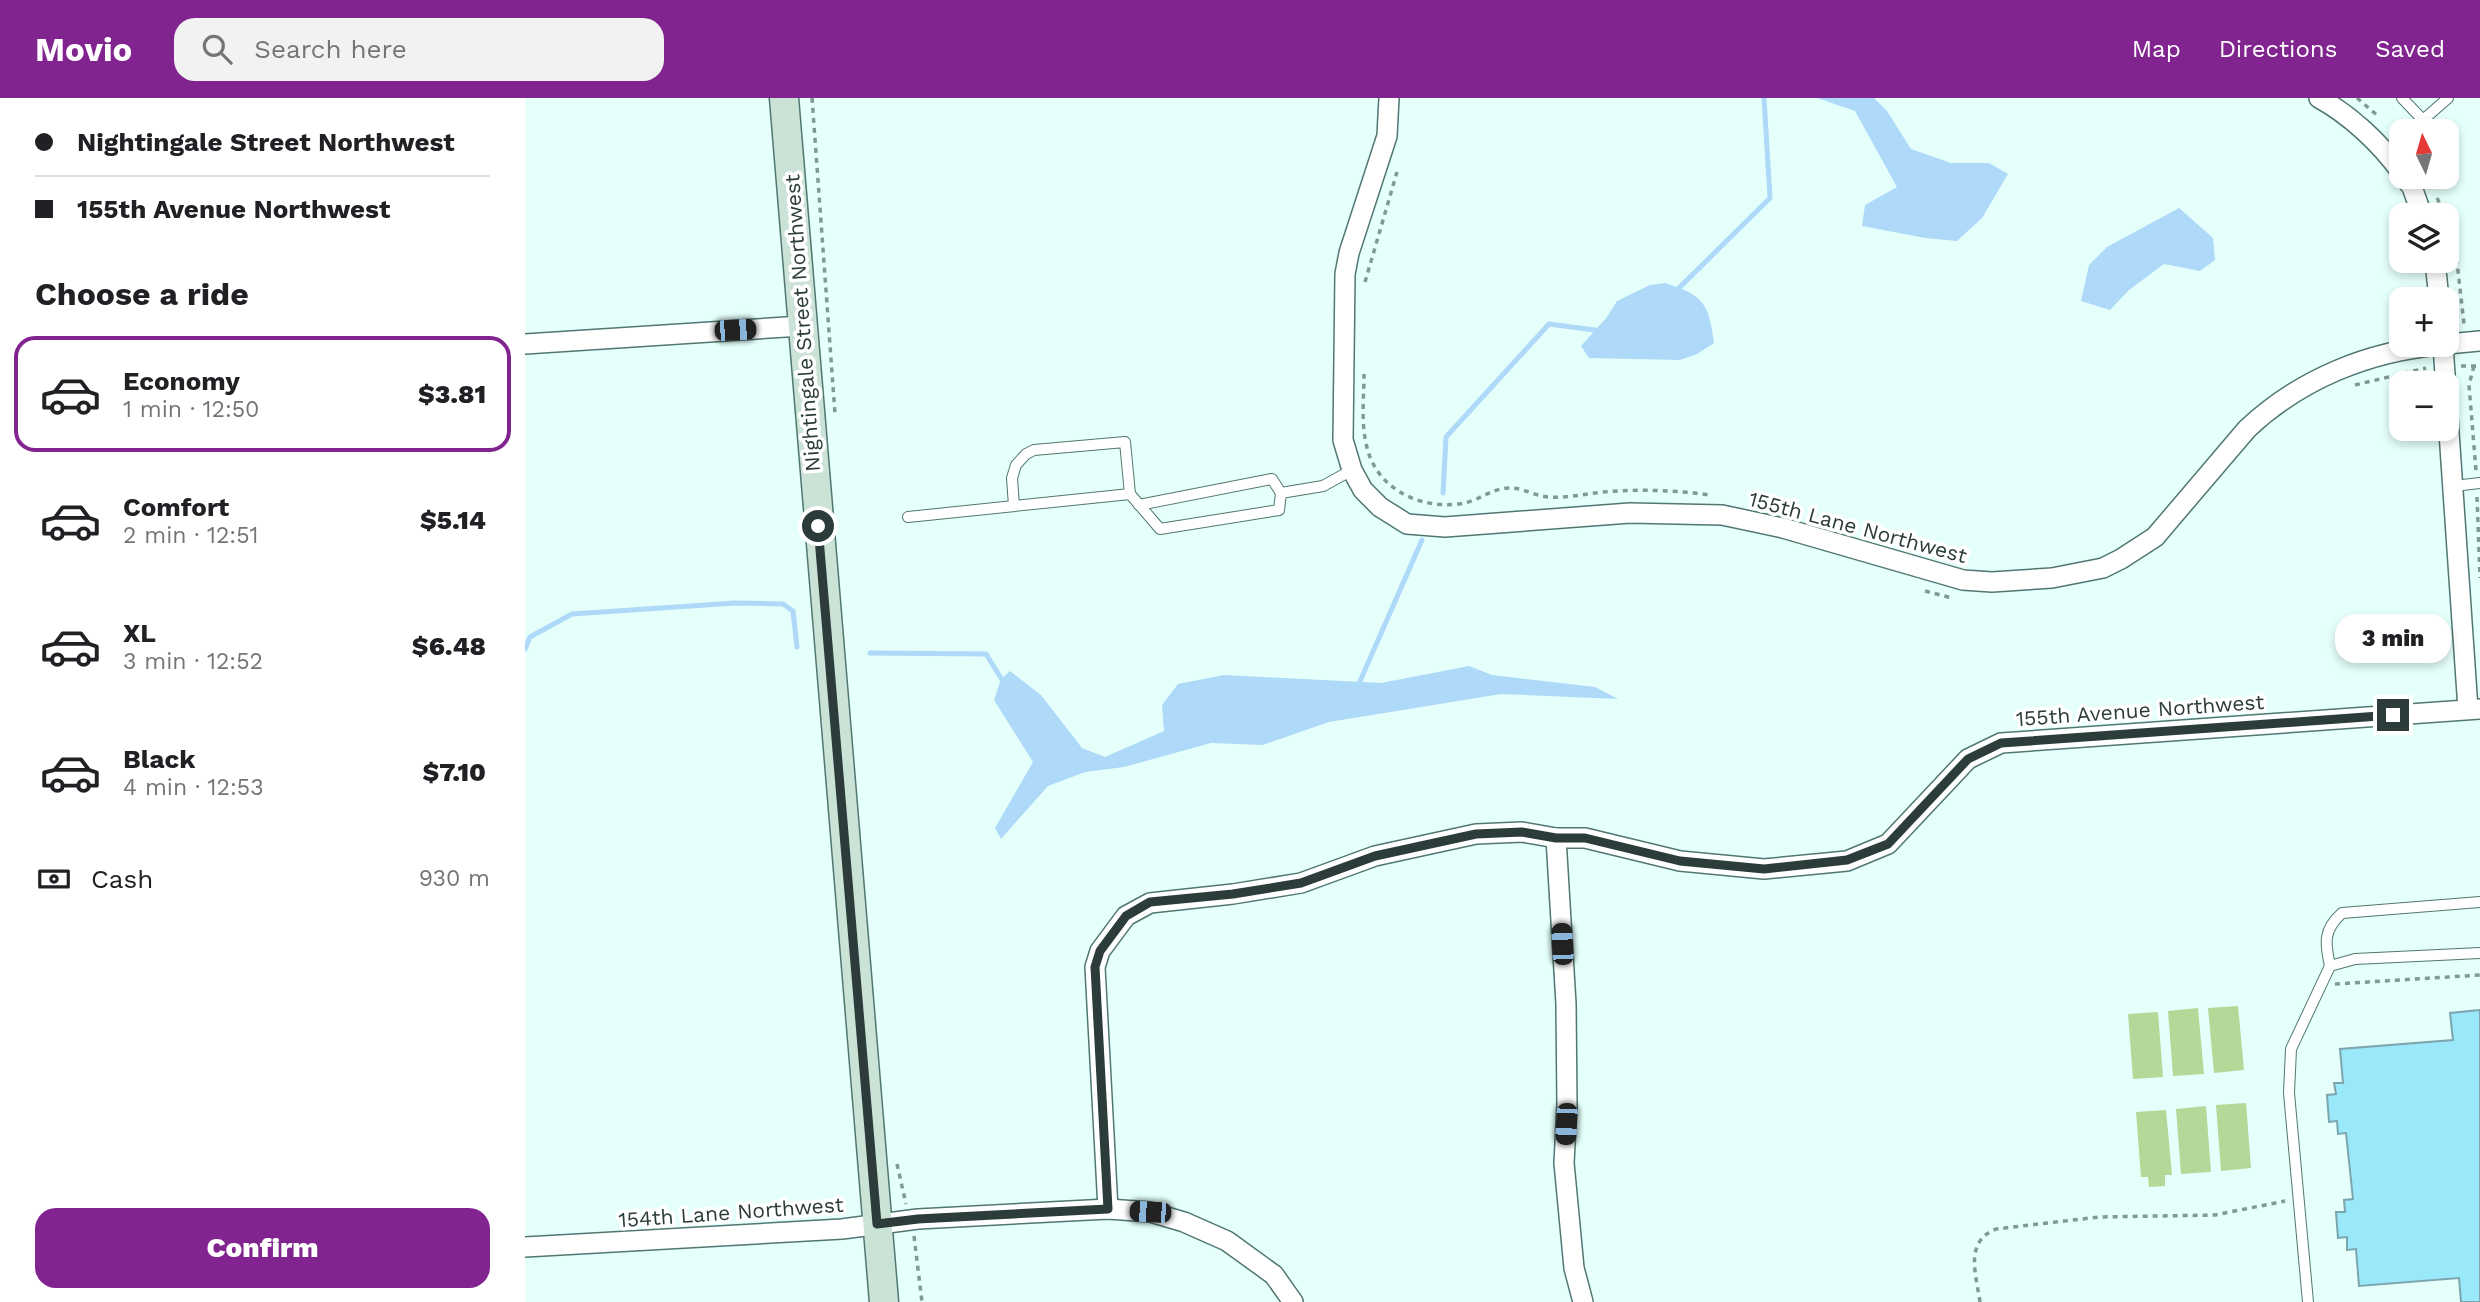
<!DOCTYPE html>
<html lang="en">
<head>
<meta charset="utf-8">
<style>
  :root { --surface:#fff; --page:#f2f2f2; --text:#202124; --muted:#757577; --line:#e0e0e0; --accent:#822490 }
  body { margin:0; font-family:"Work Sans",sans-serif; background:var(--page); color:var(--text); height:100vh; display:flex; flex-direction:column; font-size:26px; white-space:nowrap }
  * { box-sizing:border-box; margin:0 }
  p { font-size:23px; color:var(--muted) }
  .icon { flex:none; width:38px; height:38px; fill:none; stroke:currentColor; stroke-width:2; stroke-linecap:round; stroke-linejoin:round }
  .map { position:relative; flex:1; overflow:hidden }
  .panel { display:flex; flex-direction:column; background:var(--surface); width:525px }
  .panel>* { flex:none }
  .hud { display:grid; align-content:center; height:154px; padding:0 35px; background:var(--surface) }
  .needle { width:46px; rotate:355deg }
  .buttons { position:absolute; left:1864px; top:21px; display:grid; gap:14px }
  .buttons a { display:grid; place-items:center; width:70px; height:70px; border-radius:14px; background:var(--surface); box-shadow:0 4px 10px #0003; font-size:35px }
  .end { position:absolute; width:32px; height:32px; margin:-16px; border:9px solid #2b3c3a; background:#fff; box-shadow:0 0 0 4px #fff }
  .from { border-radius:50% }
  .bubble { position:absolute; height:49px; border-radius:21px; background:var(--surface); box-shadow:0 4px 10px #0003; font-size:23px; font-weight:800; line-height:49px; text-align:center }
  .car { position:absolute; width:21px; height:42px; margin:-21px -10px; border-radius:9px; box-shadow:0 0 5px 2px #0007; background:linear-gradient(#222 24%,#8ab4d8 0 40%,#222 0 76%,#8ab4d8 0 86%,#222 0) }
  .hud b { display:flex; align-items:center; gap:24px; height:66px; font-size:26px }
  .hud b+b { border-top:2px solid var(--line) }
  .hud i { width:18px; height:18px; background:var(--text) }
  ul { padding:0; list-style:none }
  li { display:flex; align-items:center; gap:21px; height:116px; margin:0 14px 10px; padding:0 21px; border:4px solid transparent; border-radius:21px }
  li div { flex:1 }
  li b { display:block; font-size:26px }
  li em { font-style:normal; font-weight:800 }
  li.on { border-color:var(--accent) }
  li>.icon { width:63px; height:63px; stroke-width:1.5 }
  h2 { padding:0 35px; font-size:32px; line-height:84px }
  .pay { display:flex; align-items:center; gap:18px; height:77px; padding:0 35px; font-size:26px }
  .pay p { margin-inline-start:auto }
  .cta { display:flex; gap:14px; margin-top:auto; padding:14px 35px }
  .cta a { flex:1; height:80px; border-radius:21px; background:var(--accent); color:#fff; font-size:28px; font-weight:800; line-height:80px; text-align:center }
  header { display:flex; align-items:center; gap:42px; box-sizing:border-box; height:98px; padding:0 35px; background:var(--accent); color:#fff }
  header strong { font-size:33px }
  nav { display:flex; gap:38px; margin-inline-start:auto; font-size:24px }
  .search { width:490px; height:63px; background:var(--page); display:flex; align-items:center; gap:18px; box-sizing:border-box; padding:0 24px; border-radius:21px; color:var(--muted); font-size:26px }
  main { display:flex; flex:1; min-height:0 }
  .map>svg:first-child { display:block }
  .green { fill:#b5d898 }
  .water { fill:#afd9f8 }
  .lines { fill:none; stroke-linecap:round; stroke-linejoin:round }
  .stream { stroke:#afd9f8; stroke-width:5 }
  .building { fill:#99e9fb; stroke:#7da5ae; stroke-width:2 }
  .lane-casing { stroke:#507772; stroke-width:12 }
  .street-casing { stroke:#507772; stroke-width:22 }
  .secondary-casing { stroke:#507772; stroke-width:31 }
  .path { stroke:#829895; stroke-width:3.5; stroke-dasharray:5 5; stroke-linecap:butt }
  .lane { stroke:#fff; stroke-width:10 }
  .street { stroke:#fff; stroke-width:19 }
  .secondary { stroke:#cbe2d6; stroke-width:28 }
  .route { stroke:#2b3c3a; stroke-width:9 }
  .labels { text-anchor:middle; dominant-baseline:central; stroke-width:7; stroke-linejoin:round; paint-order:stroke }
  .street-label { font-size:21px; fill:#2b3c3a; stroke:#fff }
</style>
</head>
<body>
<header>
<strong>Movio</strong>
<div class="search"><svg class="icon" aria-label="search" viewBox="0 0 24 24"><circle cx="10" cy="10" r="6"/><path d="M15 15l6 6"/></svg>Search here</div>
<nav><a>Map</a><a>Directions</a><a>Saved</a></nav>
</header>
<main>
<section class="panel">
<div class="hud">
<b><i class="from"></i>Nightingale Street Northwest</b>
<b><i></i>155th Avenue Northwest</b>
</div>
<h2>Choose a ride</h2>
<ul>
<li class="on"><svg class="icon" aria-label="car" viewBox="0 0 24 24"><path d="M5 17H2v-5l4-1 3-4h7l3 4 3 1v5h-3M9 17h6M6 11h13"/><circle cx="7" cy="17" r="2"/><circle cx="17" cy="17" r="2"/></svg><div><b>Economy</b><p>1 min · 12:50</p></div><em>$3.81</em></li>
<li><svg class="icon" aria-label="car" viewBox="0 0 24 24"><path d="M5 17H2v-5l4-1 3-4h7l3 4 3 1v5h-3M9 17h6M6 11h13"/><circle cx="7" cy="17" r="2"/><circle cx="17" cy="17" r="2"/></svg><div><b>Comfort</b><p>2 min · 12:51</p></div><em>$5.14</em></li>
<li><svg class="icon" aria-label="car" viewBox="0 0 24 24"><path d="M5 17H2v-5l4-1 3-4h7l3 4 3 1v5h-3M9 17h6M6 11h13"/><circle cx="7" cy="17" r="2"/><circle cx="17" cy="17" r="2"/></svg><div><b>XL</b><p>3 min · 12:52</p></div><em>$6.48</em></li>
<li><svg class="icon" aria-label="car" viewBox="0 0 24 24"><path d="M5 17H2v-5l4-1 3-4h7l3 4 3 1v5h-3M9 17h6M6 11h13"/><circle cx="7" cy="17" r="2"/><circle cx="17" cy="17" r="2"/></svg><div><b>Black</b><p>4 min · 12:53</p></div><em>$7.10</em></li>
</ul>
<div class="pay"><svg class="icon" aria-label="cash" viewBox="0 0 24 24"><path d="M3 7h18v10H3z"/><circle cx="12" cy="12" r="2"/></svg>Cash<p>930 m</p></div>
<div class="cta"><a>Confirm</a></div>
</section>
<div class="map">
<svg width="1955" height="1204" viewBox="0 0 1955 1204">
  <rect width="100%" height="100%" fill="#e5fffb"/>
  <!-- green -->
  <g class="green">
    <polygon points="1713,908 1719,972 1689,975 1683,910"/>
    <polygon points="1673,910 1679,976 1648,978 1643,913"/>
    <polygon points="1633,914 1638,979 1608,981 1603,916"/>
    <polygon points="1721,1005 1726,1070 1696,1073 1691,1007"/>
    <polygon points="1681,1008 1686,1074 1656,1076 1651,1011"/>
    <polygon points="1641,1012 1647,1077 1640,1077 1640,1088 1624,1089 1623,1079 1616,1079 1611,1014"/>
  </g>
  <!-- water -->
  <g class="water">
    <polygon points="1292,0 1349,0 1362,13 1386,51 1426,65 1464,65 1483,76 1457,120 1432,143 1400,140 1337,128 1340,107 1372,89 1330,13"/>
    <polygon points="1654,110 1688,140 1690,162 1675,173 1639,166 1604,192 1585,212 1556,203 1564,167 1582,149"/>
    <path d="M1140,185C1178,197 1184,205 1189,245L1172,256L1155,262L1064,260L1056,248L1082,219L1092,203L1125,187Z"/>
    <polygon points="944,568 967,577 1070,589 1093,601 976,596 804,624 738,647 686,645 599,669 560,674 523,688 476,741 470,730 508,664 469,602 476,581 485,573 516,597 557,650 580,659 639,633 637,607 653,586 699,577 856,585"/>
  </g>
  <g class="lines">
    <!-- stream -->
    <g class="stream">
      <polyline points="1152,192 1245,100 1239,0"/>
      <polyline points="918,395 921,339 1024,226 1077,233"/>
      <polyline points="0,551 5,539 47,516 210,505 258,506 268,513 272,549"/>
      <polyline points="345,555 461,556 479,585"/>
      <polyline points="832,590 897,442"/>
    </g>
  </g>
  <!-- building -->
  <polygon class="building" points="1955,912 1955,1204 1936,1204 1934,1180 1834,1188 1831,1151 1822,1152 1822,1139 1813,1140 1811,1114 1820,1114 1819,1102 1828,1101 1821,1035 1813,1036 1812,1023 1804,1024 1802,997 1811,996 1809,985 1818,985 1815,951 1928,942 1925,915"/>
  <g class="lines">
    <defs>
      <g id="lane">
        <polyline points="1877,0 1898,22 1888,33"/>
        <polyline points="1898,22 1923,0"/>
        <polyline points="1862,56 1876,46"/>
        <polyline points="1929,388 1955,385"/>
        <polyline points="614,407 747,381 756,395"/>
        <polyline points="489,408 487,380 491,367 501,356 509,352 600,344 605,396"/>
        <polyline points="383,419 605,396 635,431 754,412 756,395 798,388 827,372"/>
        <path d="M1805,868C1800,845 1798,832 1817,815L1955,804"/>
        <polyline points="1805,868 1830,861 1955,855"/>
        <polyline points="1783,1204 1764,995 1766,951 1805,868"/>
      </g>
      <g id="street">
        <path d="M864,0L862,38L824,155L820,176L818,342L827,372L838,392L855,409L882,426L920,429L1105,415L1197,417L1258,430L1438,482L1467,484L1527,480L1578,470L1596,461L1630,439L1722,331C1775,281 1844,253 1916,247"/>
        <path d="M1794,0C1825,17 1855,45 1876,74"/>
        <polyline points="1879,79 1887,89 1897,117"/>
        <polyline points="1910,163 1914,201"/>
        <polyline points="0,246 277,228"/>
        <polyline points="1922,246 1955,243"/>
        <polyline points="1918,247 1943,611"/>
        <polyline points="1031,740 1041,906 1042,1007 1039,1065 1049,1170 1058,1204"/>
        <polyline points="583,1111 570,869 575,853 601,818 625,805 708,796 776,785 850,758 951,736 997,734 1031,740 1060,740 1155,763 1239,771 1322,763 1363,746 1443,661 1476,645 1955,611"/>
        <polyline points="0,1149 317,1131 393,1121 583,1111 625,1114 659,1124 702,1143 749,1177 768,1204"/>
      </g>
      <polyline id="secondary" points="259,0 359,1204"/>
    </defs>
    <!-- lane casing -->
    <use href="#lane" class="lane-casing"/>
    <!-- street casing -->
    <use href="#street" class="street-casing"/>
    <!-- secondary casing -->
    <use href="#secondary" class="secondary-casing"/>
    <!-- path -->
    <g class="path">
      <polyline points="287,0 310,316"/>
      <polyline points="1832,0 1853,18"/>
      <polyline points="1912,100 1920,117"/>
      <polyline points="1922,122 1932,164 1939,226"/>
      <polyline points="840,184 872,74"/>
      <polyline points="1936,268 1955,268"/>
      <polyline points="1949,268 1944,287 1951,373"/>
      <path d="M839,276C839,298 836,323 841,345C849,389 892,411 934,406C953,404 964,391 983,390C999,389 1010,399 1025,399C1042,400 1060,396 1078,394C1114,391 1150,392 1185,397"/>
      <polyline points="1830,287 1901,270"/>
      <polyline points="1952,399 1955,480"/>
      <polyline points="1400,493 1427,500"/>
      <polyline points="1810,886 1955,877"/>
      <polyline points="372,1066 381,1106"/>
      <polyline points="389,1138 397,1204"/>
      <path d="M1455,1204C1451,1176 1439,1144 1471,1131L1574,1119L1690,1117L1760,1103"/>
    </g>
    <!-- lane -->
    <use href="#lane" class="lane"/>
    <!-- street -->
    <use href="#street" class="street"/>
    <!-- secondary -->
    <use href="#secondary" class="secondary"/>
  </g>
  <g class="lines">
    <!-- route -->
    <polyline class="route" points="293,428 352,1126 393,1121 583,1111 570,869 575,853 601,818 625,804 708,796 776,785 850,758 951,736 997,734 1031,740 1060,740 1155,763 1239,771 1322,762 1363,746 1443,661 1476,645 1868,617"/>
  </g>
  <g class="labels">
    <!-- street labels -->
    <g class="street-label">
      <text transform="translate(277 225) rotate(-94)">Nightingale Street Northwest</text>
      <text transform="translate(1333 429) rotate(15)">155th Lane Northwest</text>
      <text transform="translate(1615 612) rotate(-4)">155th Avenue Northwest</text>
      <text transform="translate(206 1114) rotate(-4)">154th Lane Northwest</text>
    </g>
  </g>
</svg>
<div class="buttons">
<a><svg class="needle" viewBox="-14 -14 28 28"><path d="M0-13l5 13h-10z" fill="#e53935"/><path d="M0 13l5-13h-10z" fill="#757577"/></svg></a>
<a><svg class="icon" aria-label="layers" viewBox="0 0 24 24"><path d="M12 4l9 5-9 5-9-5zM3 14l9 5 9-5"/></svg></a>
<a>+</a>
<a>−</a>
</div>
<i class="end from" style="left:293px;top:428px"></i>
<i class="end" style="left:1868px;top:617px"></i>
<div class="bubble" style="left:1810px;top:516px;width:116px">3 min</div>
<i class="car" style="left:210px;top:232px;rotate:87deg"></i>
<i class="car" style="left:1037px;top:846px;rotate:357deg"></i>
<i class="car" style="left:1041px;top:1026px;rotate:183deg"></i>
<i class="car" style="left:625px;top:1114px;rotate:273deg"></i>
</div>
</main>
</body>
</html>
